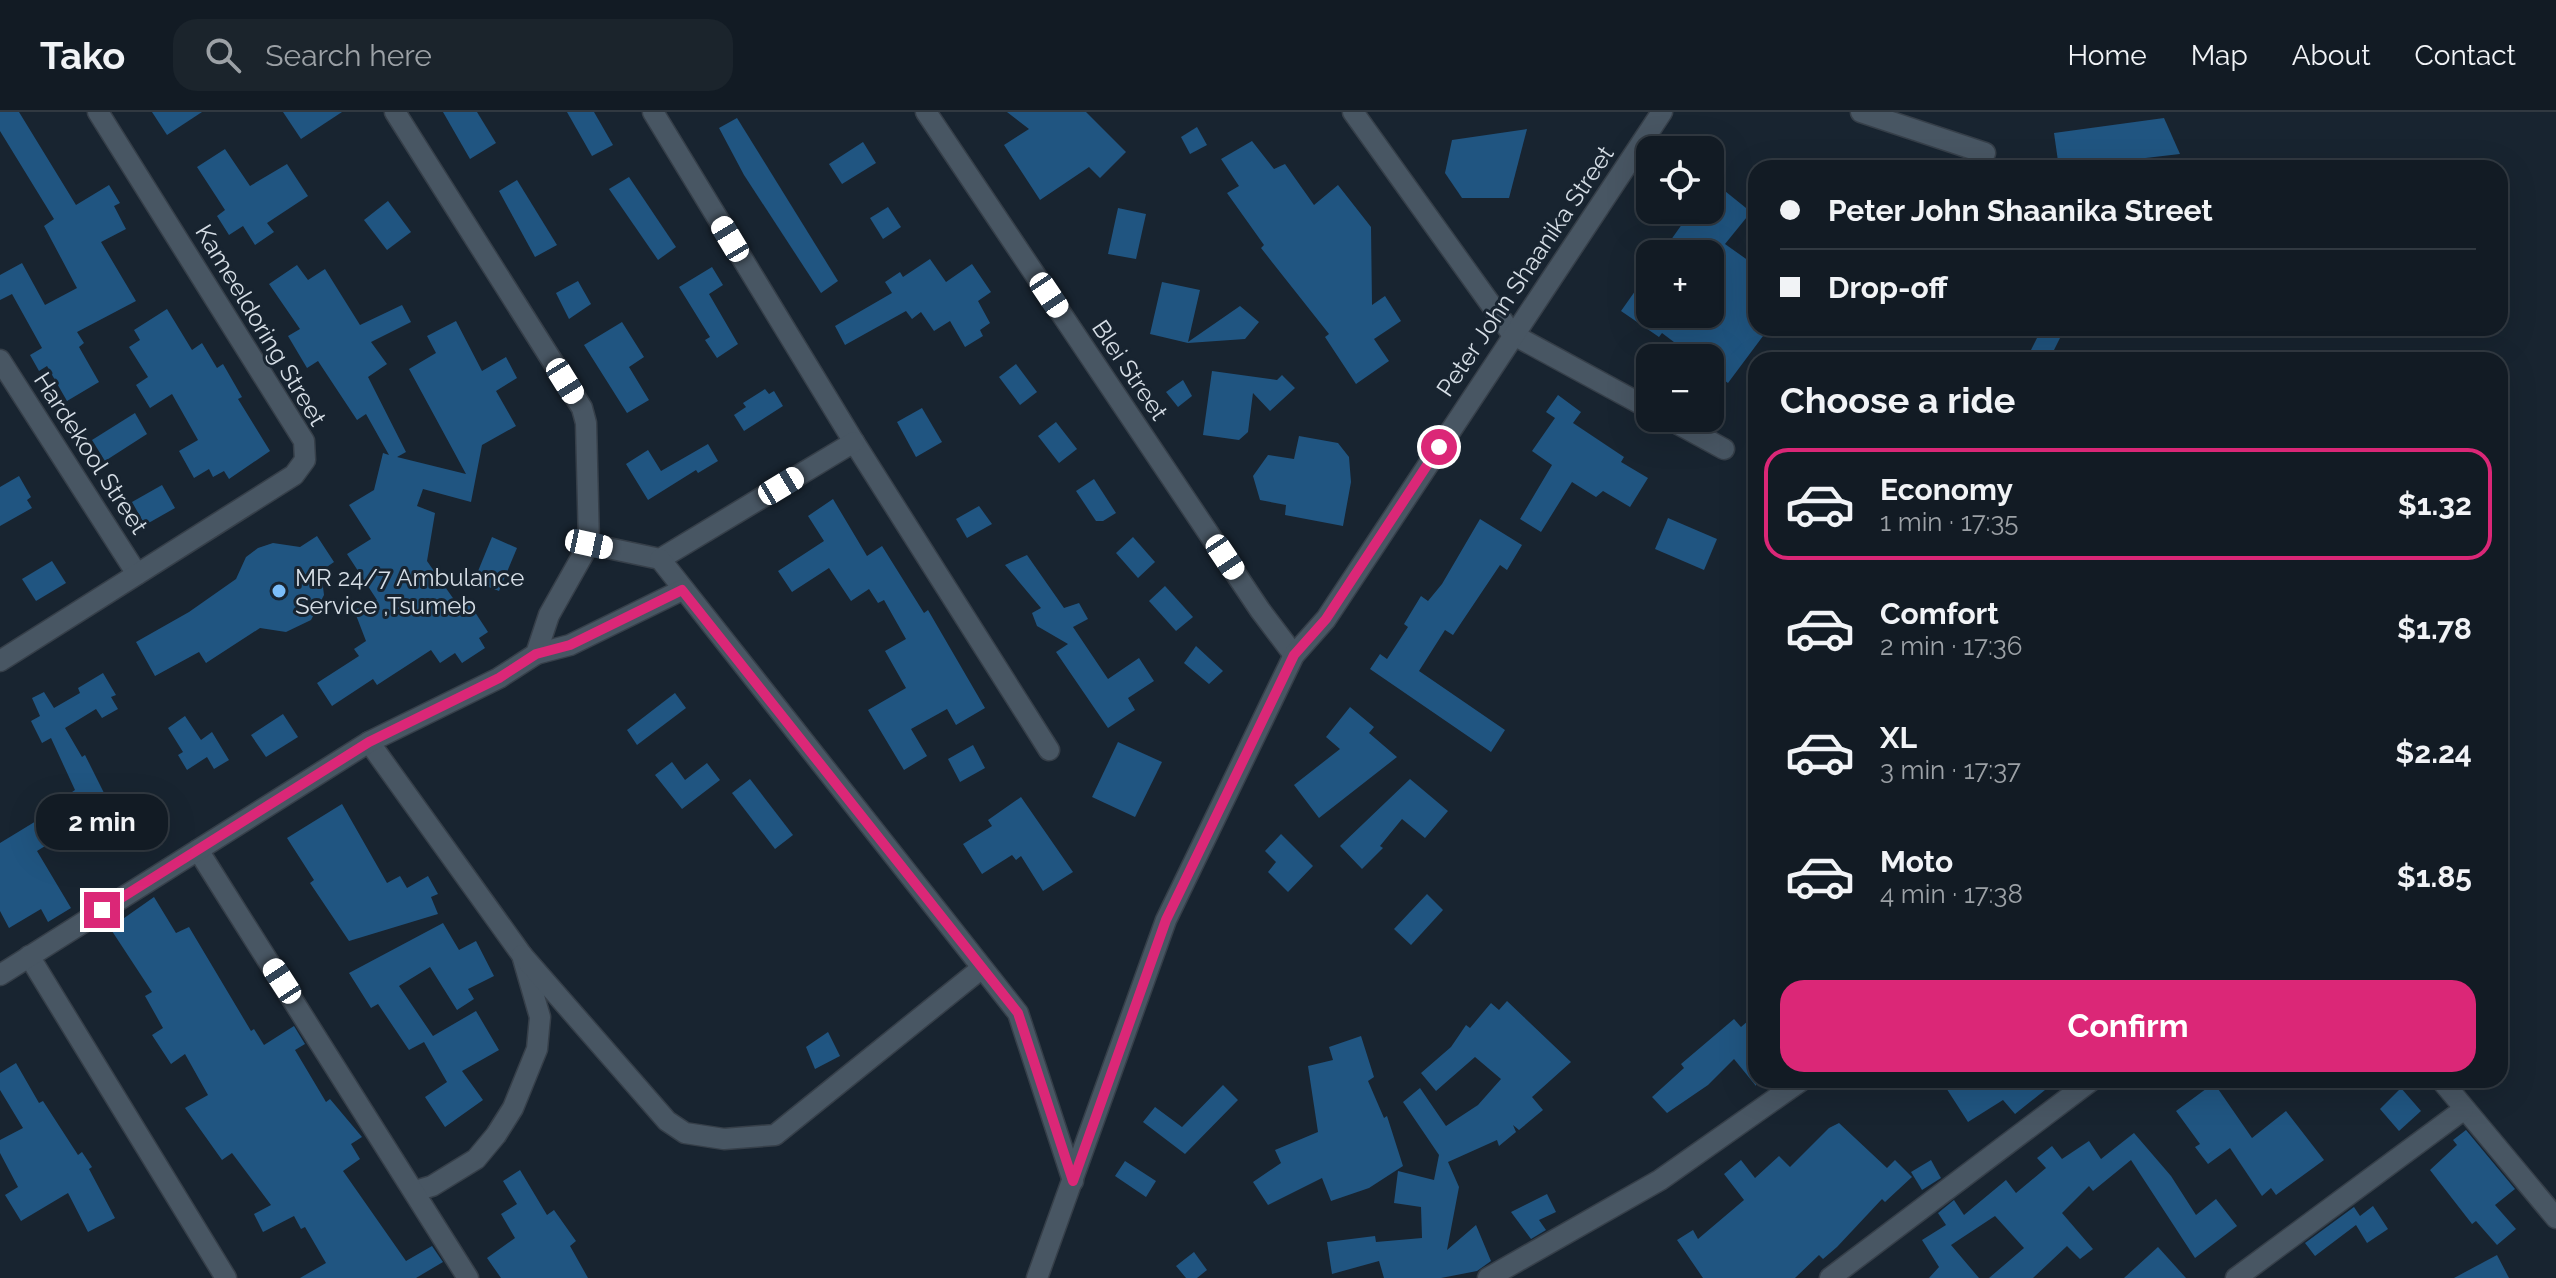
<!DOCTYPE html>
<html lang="en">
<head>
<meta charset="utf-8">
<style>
  :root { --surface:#121b24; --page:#1b242c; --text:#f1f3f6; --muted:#9ca1a6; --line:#313941; --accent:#db2777 }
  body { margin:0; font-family:Raleway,sans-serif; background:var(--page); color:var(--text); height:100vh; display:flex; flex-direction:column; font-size:30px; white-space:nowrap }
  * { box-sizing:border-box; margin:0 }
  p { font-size:26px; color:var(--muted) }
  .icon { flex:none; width:44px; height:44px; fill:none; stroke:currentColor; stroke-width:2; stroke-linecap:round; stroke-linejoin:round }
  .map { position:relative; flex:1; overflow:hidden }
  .drawer { position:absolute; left:1748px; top:240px; width:760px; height:736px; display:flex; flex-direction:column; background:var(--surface); border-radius:24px; box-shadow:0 8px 32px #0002,0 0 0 2px var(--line) }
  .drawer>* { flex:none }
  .hud { position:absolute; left:1748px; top:48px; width:760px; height:176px; border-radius:24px; box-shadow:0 8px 32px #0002,0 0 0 2px var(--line); display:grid; align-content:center; height:176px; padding:0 32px; background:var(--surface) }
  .fabs { position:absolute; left:1636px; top:24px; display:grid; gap:16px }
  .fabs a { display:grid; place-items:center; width:88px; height:88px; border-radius:16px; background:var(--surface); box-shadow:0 8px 32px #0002,0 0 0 2px var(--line); font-size:40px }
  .end { position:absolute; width:36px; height:36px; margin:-18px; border:10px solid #db2777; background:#fff; box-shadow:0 0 0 4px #fff }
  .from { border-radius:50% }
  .bubble { position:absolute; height:56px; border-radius:24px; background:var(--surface); box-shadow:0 8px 32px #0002,0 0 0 2px var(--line); font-size:26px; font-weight:700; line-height:56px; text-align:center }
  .car { position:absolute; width:24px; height:48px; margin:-24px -12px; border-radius:10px; box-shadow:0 0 6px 2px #0007; background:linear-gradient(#fff 24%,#345 0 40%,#fff 0 76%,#345 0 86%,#fff 0) }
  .hud b { display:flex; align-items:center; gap:28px; height:76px; font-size:30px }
  .hud b+b { border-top:2px solid var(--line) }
  .hud i { width:20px; height:20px; background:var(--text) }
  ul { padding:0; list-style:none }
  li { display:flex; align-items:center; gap:24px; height:112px; margin:0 16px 12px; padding:0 16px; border:4px solid transparent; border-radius:24px }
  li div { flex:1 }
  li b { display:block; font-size:30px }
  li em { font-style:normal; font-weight:700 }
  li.active { border-color:var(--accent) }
  li>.icon { width:72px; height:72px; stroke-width:1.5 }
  h2 { padding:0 32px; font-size:36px; line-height:96px }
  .action { display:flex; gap:16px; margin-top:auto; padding:16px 32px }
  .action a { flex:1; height:92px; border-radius:24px; background:var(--accent); color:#fff; font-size:32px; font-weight:700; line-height:92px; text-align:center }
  header { display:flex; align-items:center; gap:48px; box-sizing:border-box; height:112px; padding:0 40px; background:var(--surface); border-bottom:2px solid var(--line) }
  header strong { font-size:38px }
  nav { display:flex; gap:44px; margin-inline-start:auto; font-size:28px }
  .search { width:560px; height:72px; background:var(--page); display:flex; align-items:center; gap:20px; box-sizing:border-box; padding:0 28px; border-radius:24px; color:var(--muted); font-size:30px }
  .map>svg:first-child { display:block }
  .building { fill:#205581 }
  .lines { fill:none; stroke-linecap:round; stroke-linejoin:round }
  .minor-casing { stroke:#363f49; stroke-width:23 }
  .minor { stroke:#485663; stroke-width:20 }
  .route { stroke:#db2777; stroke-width:10 }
  .poi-dot { fill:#7cbef9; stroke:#182430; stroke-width:3 }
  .labels { text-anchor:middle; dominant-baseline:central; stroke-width:6; stroke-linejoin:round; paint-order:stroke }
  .street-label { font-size:24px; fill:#d5dde5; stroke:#182430 }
  .poi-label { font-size:24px; fill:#d5dde5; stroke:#182430; text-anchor:start }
</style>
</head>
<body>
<header>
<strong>Tako</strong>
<div class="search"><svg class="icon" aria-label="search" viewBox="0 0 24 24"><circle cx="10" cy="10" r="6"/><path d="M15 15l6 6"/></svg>Search here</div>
<nav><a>Home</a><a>Map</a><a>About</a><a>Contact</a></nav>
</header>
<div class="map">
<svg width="2556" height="1166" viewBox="0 0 2556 1166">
  <rect width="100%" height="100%" fill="#182430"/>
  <!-- building -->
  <g class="building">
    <polygon points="0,0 19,0 76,93 109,73 120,91 114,94 126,117 101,130 136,189 77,220 84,231 79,235 99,270 67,289 47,254 39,259 30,243 42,236 12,182 0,188 0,163 22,151 45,193 77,176 44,114 54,107 0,19"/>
    <polygon points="152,0 202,0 167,23"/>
    <polygon points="283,0 342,0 301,27"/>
    <polygon points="443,0 477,0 496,31 470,47"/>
    <polygon points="567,0 594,0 613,33 592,44"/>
    <polygon points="1007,0 1086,0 1126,40 1100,66 1089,55 1040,88 1004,33 1029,17"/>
    <polygon points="737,6 838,169 821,181 744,63 719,16"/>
    <polygon points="2164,6 2180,42 2059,56 2054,21"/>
    <polygon points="1197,15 1207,33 1190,42 1181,25"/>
    <polygon points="1527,17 1509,86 1462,86 1445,61 1452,28"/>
    <polygon points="1252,29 1274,57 1285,52 1314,93 1338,73 1371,115 1372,193 1385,184 1401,209 1374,227 1389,249 1356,272 1325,225 1329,222 1261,136 1264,133 1227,81 1239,74 1221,47"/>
    <polygon points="863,30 876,51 842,72 829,52"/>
    <polygon points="225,37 250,74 287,52 308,84 267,111 274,120 255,133 243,114 229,123 217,104 225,98 197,55"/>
    <polygon points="629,65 676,135 658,148 609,77"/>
    <polygon points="1710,67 1751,100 1725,132 1756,154 1756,216 1769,216 1728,271 1710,258 1710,246 1695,246 1662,221 1659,225 1621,199 1650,158 1650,202 1710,202 1710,142 1661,142 1692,98 1710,98"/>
    <polygon points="517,68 557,133 535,145 499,79"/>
    <polygon points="388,89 411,120 387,138 364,108"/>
    <polygon points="888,95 901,115 883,127 870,106"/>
    <polygon points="1118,96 1146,102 1136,147 1108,142"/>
    <polygon points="930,147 946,170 972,152 991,180 978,189 990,211 980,218 983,224 965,235 950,209 934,219 921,200 912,207 906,199 845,233 835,214 892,181 885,170 900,160 903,165"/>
    <polygon points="297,153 308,168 325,157 360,213 402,193 411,210 371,230 387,252 368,265 406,340 397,345 466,362 409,257 436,241 427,224 456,209 482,259 506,245 517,266 496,279 516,314 482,333 471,390 423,377 417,394 435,401 427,449 462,499 467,488 488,520 479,526 485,536 462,551 455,541 440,551 431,538 377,573 373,567 332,594 317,571 359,544 354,537 366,529 354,498 377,488 347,442 371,427 349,393 374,378 383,341 389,343 366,302 357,308 318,249 307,256 288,224 300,217 269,172"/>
    <polygon points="712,155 723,173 709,182 738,232 717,246 705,228 710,225 679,175"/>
    <polygon points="578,169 591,192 569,207 556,181"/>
    <polygon points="1162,170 1200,178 1188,230 1240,194 1259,210 1245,227 1188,231 1150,222"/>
    <polygon points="167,197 192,238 202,231 217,256 223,252 242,285 238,287 270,339 229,367 224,359 213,365 209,357 194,366 179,339 198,328 172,282 150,296 136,273 148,265 129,235 140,228 134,218"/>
    <polygon points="622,210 644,245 629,255 649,288 627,301 584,233"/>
    <polygon points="2042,216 2065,216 2049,248 2026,248"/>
    <polygon points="1016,252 1037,280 1020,293 999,265"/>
    <polygon points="1212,259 1277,268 1282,263 1295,276 1270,299 1253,281 1248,320 1239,328 1203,323"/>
    <polygon points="1183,268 1192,284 1178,295 1166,280"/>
    <polygon points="765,277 769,282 774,279 783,294 744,319 734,303 746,295 743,291"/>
    <polygon points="1558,283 1581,300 1573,311 1624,345 1621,350 1648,366 1630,395 1603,379 1596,385 1572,370 1541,420 1520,407 1552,353 1532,339 1555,306 1546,300"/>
    <polygon points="922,296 942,330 916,345 897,310"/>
    <polygon points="135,301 147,322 105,349 92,328"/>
    <polygon points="1056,310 1077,337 1059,351 1038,324"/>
    <polygon points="1299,324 1338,331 1349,345 1351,370 1343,414 1285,403 1286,393 1260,388 1253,364 1268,343 1294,347"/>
    <polygon points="708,332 718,349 698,361 696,358 648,388 626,352 648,338 661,359"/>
    <polygon points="19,364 31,385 27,388 32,396 0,414 0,375"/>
    <polygon points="1094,367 1116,401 1103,409 1096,409 1076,379"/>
    <polygon points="162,373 175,396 145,413 132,390"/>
    <polygon points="833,387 867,444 882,434 924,501 928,498 985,596 956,613 947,597 911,617 927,644 904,658 868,598 906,576 885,539 906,527 884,488 878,491 869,477 851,489 829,456 792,480 778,459 824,429 808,404"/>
    <polygon points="979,394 992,412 967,426 956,407"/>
    <polygon points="1668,406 1717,427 1704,458 1655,437"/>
    <polygon points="1480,407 1522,433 1507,458 1500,453 1453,523 1445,518 1419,559 1505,618 1491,640 1370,557 1380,542 1387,547 1408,515 1404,512 1421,484 1428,489 1442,472"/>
    <polygon points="317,424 334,450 321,459 324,483 311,508 286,520 260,516 206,551 199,540 155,564 136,530 189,500 236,467 246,445 258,436 273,431 300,435"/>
    <polygon points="492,425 517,436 499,479 474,469"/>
    <polygon points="1133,425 1155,450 1138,466 1116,441"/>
    <polygon points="1027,443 1064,496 1079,491 1088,507 1073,515 1108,567 1139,546 1154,569 1128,586 1135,598 1108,616 1056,540 1068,532 1037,514 1032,501 1041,496 1005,453"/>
    <polygon points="52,449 66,471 36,489 22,467"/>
    <polygon points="1165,474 1193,505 1176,519 1149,489"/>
    <polygon points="1196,534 1223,559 1209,572 1184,551"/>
    <polygon points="103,561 116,583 111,585 118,597 102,606 96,597 65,616 82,645 85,643 104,681 84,692 92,705 37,739 71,796 48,810 41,797 9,816 0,799 0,731 46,703 44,699 75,678 51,626 42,631 31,609 40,604 32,586 44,580 54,596 80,581 78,576"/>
    <polygon points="675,581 686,596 637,633 627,618"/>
    <polygon points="1350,595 1374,615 1369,621 1397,645 1319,706 1294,673 1340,637 1326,625"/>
    <polygon points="283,602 298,625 266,645 251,623"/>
    <polygon points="185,604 201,628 212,620 229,648 214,657 207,645 187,658 178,643 183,640 168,616"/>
    <polygon points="1118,630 1162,650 1135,705 1092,685"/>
    <polygon points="973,633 985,656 960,670 948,647"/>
    <polygon points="672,650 685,668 707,651 720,668 682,697 655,663"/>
    <polygon points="750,667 793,723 775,737 732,681"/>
    <polygon points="1410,667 1448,699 1425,726 1402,707 1380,734 1383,736 1362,757 1340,734"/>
    <polygon points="1021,685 1073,760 1043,779 1021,744 1016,748 1012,743 982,762 963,732 992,714 988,708"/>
    <polygon points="342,692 387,771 400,764 407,776 428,764 438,782 431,785 438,802 349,829 310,771 314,768 287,726"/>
    <polygon points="1281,722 1313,754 1288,780 1268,760 1276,750 1265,739"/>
    <polygon points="1427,782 1443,798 1411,833 1394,817"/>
    <polygon points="154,785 176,821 189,815 251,919 254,917 264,933 294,914 305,932 295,938 326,990 330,987 362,1025 351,1032 360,1047 343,1059 406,1149 432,1134 443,1150 416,1166 300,1166 326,1151 305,1115 301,1117 294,1104 263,1120 254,1102 271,1093 232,1041 222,1048 185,996 208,983 185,942 171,952 152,923 163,916 145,884 152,880 110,816"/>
    <polygon points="443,811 459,838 476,829 494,864 468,877 474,887 457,898 430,855 399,874 433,924 476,899 499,938 462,959 483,988 445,1015 425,985 447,970 424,930 409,938 378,892 371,896 349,861"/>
    <polygon points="1507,889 1571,950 1532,985 1543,998 1519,1018 1513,1013 1516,1020 1499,1034 1497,1028 1448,1050 1459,1075 1447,1138 1476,1113 1491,1149 1477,1159 1441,1166 1384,1166 1379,1149 1332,1162 1327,1130 1375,1124 1376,1130 1422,1126 1421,1095 1394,1091 1398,1059 1434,1068 1439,1043 1403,990 1420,976 1446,1014 1478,993 1501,967 1475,945 1436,979 1421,961 1451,935 1466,913 1470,916 1491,891 1499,898"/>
    <polygon points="1756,902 1756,974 1734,947 1708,973 1667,1001 1652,985 1684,956 1681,952 1734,907 1741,915"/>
    <polygon points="828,920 840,944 815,957 806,935"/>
    <polygon points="1361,924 1374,965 1368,969 1384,1006 1387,1004 1403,1054 1369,1076 1331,1089 1322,1066 1268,1093 1253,1070 1281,1051 1275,1038 1318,1020 1308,954 1333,948 1329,935"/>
    <polygon points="16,951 39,991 43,989 78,1043 82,1040 92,1055 89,1057 115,1106 88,1120 68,1081 21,1109 5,1083 18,1075 0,1041 0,1028 23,1016 0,978 0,961"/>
    <polygon points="1941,968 2036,968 2045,978 2015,1002 2003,988 1968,1010"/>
    <polygon points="2214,971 2252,1026 2286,999 2324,1048 2276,1083 2271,1076 2262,1084 2230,1036 2208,1052 2195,1035 2200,1032 2176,999"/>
    <polygon points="1223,973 1238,988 1185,1042 1143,1010 1155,995 1182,1015"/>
    <polygon points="2401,976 2421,999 2399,1019 2380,997"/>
    <polygon points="1839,1011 1887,1056 1895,1048 1912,1065 1885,1090 1882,1087 1837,1135 1823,1147 1819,1143 1795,1166 1703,1166 1677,1128 1693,1118 1698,1127 1744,1088 1724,1062 1741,1048 1755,1066 1779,1044 1790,1055 1829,1016"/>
    <polygon points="2466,1018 2515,1077 2495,1093 2516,1117 2497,1133 2476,1109 2472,1112 2430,1058 2457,1033 2453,1028"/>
    <polygon points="2134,1021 2171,1064 2196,1103 2216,1087 2237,1114 2195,1146 2131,1048 2093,1079 2089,1074 2062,1101 2093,1137 2080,1147 2067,1134 2033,1166 1989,1166 2024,1136 1995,1104 1951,1133 1979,1166 1929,1166 1939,1155 1922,1128 1946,1113 1938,1101 1954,1088 1964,1103 2006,1068 2016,1081 2046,1056 2037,1046 2052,1034 2062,1047 2089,1029 2101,1047"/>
    <polygon points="1931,1048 1941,1066 1922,1078 1911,1060"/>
    <polygon points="1125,1049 1156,1069 1146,1085 1115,1064"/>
    <polygon points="520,1058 547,1103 554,1098 576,1129 570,1134 588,1166 501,1166 487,1146 515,1126 501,1102 517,1092 503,1069"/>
    <polygon points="1547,1082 1556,1100 1539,1108 1546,1118 1531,1127 1511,1100"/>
    <polygon points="2373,1094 2388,1117 2367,1131 2356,1113 2315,1144 2305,1131 2354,1095 2360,1104"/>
    <polygon points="2158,1135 2186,1166 2124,1166"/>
    <polygon points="1194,1140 1207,1158 1197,1166 1186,1166 1176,1154"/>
    <polygon points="2497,1143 2509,1166 2454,1166"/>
  </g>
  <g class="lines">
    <defs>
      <g id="minor">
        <polyline points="653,0 854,330 1049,638"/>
        <polyline points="926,0 1260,498 1294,543"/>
        <polyline points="1353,0 1512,222 1650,297"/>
        <polyline points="1861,0 1985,41"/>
        <polyline points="0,248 137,462"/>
        <polyline points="1667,306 1724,337"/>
        <polyline points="589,432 660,447 854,330"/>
        <polyline points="660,447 1018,901 1073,1069"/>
        <polyline points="536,542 570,533 682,478"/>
        <polyline points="0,549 294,363 305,348 304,329 98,0"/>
        <polyline points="369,630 522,843 540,905 537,937 513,996 496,1023 476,1047 432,1074 415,1079"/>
        <polyline points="198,738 468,1166"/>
        <polyline points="522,843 667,1009 685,1021 724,1027 775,1023 982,856"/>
        <polyline points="29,844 226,1166"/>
        <polyline points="0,863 369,630 499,566 536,542 549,503 589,432 586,311 582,296 395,0"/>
        <polyline points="2441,968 2556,1106"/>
        <polyline points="1037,1166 1166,808 1294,543 1326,507 1662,0"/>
        <polyline points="1488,1166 1660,1068 1802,968"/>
        <polyline points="1830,1166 2092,968"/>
        <polyline points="2236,1166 2463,998"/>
      </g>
    </defs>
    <!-- minor casing -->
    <use href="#minor" class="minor-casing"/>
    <!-- minor -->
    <use href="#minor" class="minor"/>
  </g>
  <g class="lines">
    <!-- route -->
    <polyline class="route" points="102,798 369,630 499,566 536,542 570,533 682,478 1018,901 1073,1069 1166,808 1294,543 1326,507 1439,335"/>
  </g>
  <!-- markers -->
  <circle class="poi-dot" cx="279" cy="479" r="8"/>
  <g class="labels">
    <!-- street labels -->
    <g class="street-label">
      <text transform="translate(1525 159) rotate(-56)">Peter John Shaanika Street</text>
      <text transform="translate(261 213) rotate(59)">Kameeldoring Street</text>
      <text transform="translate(1130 258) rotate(56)">Blei Street</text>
      <text transform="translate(91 341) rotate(57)">Hardekool Street</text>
    </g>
    <!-- poi labels -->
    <g class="poi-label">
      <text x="295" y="465">MR 24/7 Ambulance<tspan x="295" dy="28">Service ,Tsumeb</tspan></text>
    </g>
  </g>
</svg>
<div class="fabs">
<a><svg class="icon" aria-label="locate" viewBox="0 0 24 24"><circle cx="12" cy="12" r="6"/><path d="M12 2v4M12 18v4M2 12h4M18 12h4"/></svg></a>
<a>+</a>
<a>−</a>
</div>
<i class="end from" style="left:1439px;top:335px"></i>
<i class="end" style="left:102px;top:798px"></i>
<div class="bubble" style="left:36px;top:682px;width:132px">2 min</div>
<i class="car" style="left:730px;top:127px;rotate:329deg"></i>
<i class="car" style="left:1049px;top:183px;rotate:146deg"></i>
<i class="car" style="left:565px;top:269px;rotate:148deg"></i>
<i class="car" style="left:781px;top:374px;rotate:59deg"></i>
<i class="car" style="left:589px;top:432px;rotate:102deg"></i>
<i class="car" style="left:1225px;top:445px;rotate:146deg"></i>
<i class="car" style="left:282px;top:869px;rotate:327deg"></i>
<div class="hud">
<b><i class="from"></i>Peter John Shaanika Street</b>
<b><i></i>Drop-off</b>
</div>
<section class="drawer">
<h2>Choose a ride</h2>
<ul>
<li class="active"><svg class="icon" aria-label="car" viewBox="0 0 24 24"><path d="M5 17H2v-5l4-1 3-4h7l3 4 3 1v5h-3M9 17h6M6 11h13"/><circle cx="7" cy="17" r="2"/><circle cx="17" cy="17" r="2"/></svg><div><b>Economy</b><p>1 min · 17:35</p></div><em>$1.32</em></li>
<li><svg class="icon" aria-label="car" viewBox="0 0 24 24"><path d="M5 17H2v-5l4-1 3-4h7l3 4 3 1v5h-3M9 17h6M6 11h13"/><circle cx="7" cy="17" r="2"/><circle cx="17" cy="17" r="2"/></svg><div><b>Comfort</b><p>2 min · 17:36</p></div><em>$1.78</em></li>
<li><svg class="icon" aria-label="car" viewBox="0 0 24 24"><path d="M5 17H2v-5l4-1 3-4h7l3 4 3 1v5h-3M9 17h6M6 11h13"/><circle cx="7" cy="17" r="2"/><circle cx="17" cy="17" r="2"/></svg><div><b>XL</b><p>3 min · 17:37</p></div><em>$2.24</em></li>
<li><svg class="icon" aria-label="car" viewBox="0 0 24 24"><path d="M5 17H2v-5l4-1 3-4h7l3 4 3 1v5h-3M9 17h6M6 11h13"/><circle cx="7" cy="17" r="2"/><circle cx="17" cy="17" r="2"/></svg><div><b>Moto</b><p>4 min · 17:38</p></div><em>$1.85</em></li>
</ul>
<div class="action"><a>Confirm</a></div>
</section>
</div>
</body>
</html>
